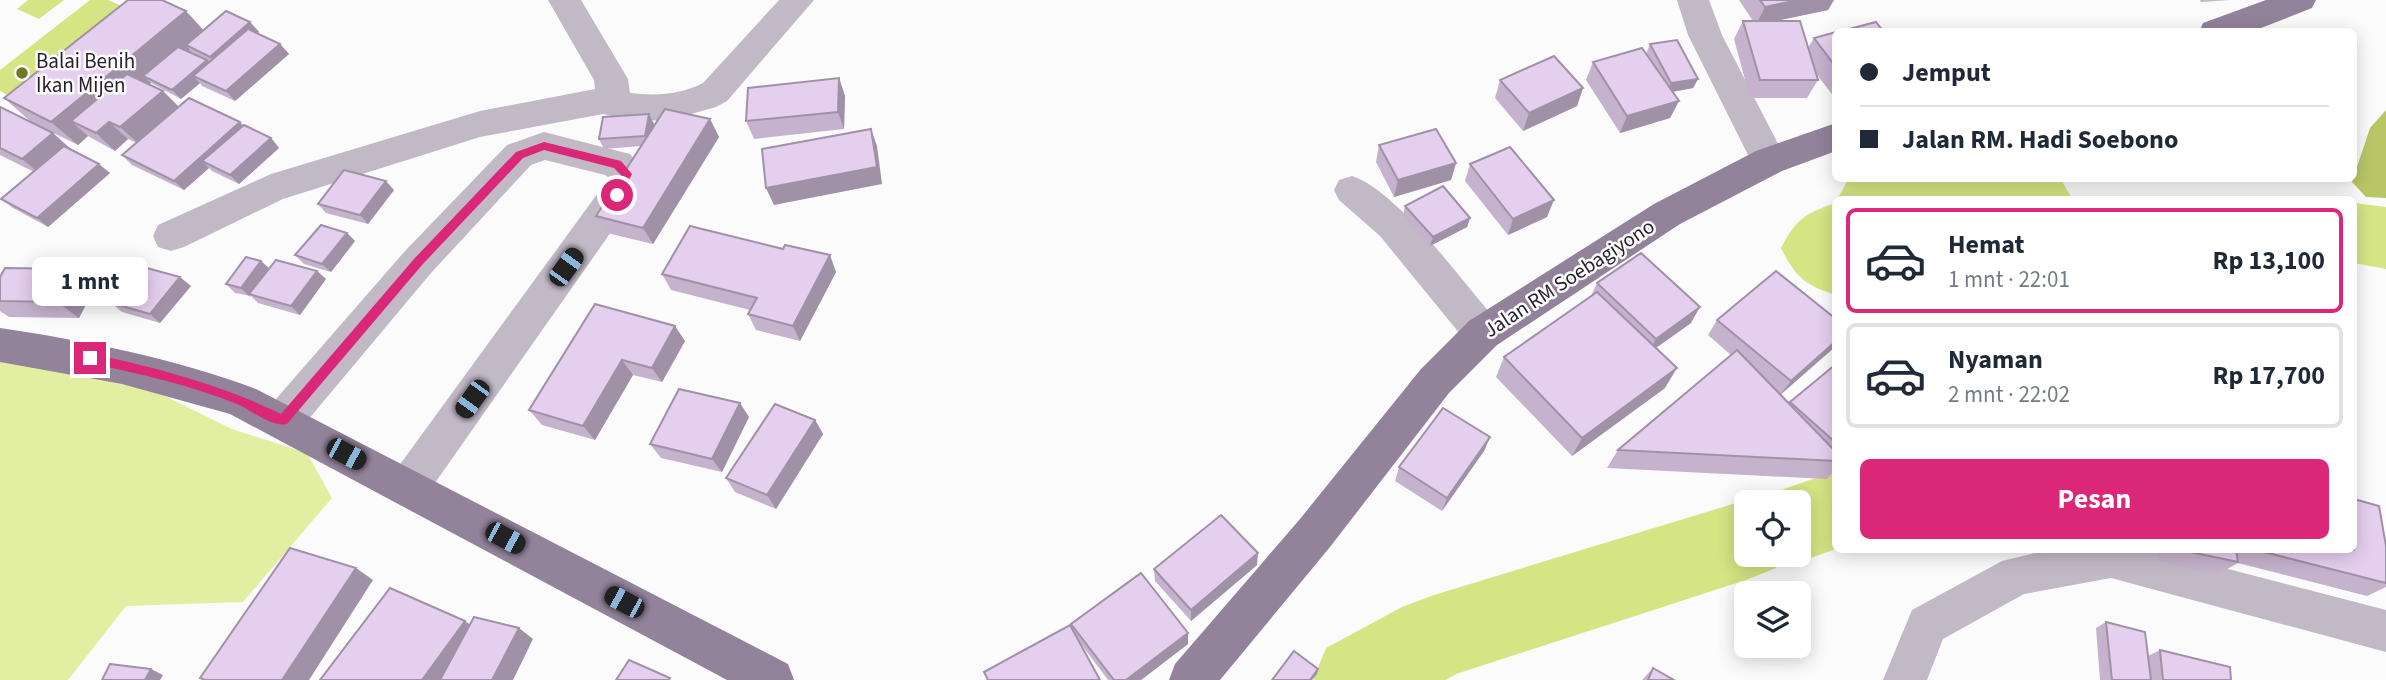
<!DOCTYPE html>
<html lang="id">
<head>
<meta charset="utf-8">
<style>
  :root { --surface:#fff; --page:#f6f6f7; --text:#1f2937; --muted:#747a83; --line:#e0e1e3; --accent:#db2777 }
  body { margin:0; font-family:"Source Sans 3",sans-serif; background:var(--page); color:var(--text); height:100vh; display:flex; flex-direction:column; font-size:26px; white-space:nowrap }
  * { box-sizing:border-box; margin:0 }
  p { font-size:23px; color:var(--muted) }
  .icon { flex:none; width:38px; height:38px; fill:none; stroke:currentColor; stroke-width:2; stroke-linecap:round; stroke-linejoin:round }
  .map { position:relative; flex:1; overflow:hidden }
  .panel { position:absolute; left:1832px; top:196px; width:525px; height:357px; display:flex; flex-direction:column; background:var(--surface); border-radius:10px; box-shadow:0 4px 18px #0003 }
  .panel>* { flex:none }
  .guide { position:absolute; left:1832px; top:28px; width:525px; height:154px; border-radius:10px; box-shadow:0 4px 18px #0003; display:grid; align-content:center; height:154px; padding:0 28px; background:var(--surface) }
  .buttons { position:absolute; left:1734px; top:490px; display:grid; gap:14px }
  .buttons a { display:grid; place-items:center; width:77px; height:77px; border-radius:10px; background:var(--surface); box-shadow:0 4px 18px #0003; font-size:35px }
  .end { position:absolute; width:32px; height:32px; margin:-16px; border:9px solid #db2777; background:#fff; box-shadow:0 0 0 4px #fff }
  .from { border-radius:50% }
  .bubble { position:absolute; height:49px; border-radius:10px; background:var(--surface); box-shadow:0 4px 18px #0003; font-size:23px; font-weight:700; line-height:49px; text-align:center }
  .car { position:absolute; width:21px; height:42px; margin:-21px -10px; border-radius:9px; box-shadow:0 0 5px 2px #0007; background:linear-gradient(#222 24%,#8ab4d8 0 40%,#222 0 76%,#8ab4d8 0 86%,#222 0) }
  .guide b { display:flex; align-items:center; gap:24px; height:66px; font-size:26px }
  .guide b+b { border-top:2px solid var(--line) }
  .guide i { width:18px; height:18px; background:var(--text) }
  ul { padding:12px 0 0; list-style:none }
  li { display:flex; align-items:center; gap:21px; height:105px; margin:0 14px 10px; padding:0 14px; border:4px solid var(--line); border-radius:10px }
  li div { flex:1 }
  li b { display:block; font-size:26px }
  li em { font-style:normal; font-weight:700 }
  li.current { border-color:var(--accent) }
  li>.icon { width:63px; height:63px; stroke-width:1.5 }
  .primary-button { display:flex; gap:14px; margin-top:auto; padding:14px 28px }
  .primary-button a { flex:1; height:80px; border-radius:10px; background:var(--accent); color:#fff; font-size:28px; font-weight:700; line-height:80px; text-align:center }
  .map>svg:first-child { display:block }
  .green { fill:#e2efa3 }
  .forest { fill:#b8c666 }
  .water { fill:#d6e584 }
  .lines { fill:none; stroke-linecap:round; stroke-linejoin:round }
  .river { fill:#d6e584; fill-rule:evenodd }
  .minor { fill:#c2b9c7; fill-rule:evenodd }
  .major { fill:#92829a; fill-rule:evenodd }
  .wall { fill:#c5b2cd }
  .shaded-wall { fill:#a091a7 }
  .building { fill:#e5cfee; stroke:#a091a7; stroke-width:2 }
  .route { fill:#db2777 }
  .poi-dot { fill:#707a26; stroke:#fbfbfb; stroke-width:2.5 }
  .labels { text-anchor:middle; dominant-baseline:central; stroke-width:5; stroke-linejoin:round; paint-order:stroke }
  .poi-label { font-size:21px; fill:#271f2b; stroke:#fbfbfb; text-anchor:start }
  .street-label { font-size:21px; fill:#271f2b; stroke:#fbfbfb }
</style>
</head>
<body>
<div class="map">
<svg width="2386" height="680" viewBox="0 0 2386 680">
  <rect width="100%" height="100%" fill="#fbfbfb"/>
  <!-- green -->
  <polygon class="green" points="0,351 118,373 232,429 307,453 332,498 243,602 126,606 68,680 0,680"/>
  <!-- forest -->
  <polygon class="forest" points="2386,110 2386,198 2366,197 2352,182 2370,128"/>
  <!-- water -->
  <g class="water">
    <polygon points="28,0 64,0 39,19 17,9"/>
    <polygon points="90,0 108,0 129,9 16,99 0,91 0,70"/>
  </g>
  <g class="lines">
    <!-- river -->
    <g class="river">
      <polygon points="1849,178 2060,178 2073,200 1837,200"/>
      <path d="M1836,203V295C1805,285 1796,278 1781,248C1796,219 1805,213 1836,203Z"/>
      <polygon points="2354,203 2386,207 2386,269 2354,263"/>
      <polygon points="1836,471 1836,549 1799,562 1782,555 1776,568 1746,580 1456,674 1446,680 1313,680 1326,648 1402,607 1434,595 1746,500 1752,502 1746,502 1746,555 1799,555 1799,502 1765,502 1769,494"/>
    </g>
    <!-- minor -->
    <g class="minor">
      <path d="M548,0H581L628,79L630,93C656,96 680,95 703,83L779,0H814L727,101L716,107L666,121L627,119L603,114L480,137L283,199L184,247L171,251L158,247L153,236L158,225L271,174L480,111L595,89L594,80Z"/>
      <polygon points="1677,0 1709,0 1722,35 1787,161 1782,171 1769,175 1756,171 1688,35"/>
      <polygon points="544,132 630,154 645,174 630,205 423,500 408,506 393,500 387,487 393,474 603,186 608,177 605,175 545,160 531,165 431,273 297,433 283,438 269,433 263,420 269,407 405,251 507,145"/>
      <path d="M1352,176C1398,191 1463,283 1497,321L1502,333L1497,345L1483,349L1469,345L1380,236L1339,200L1334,190L1339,180Z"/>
      <polygon points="2047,550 2155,550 2386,610 2386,652 2111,578 2024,594 1943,639 1927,680 1883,680 1912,610 2002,561"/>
    </g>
    <!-- major -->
    <g class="major">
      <polygon points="2266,0 2316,0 2312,8 2251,32 2199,32 2203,23"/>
      <polygon points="1836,123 1836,151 1782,171 1680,224 1497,345 1449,393 1330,547 1220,680 1169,680 1175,664 1300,519 1421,369 1469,321 1654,204 1756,151"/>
      <path d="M0,328C87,341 173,358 256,389L788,664L794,680H727L230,414L122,384L0,362Z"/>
    </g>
  </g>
  <!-- wall -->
  <g class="wall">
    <polygon points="1739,0 1834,0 1828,10 1774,21 1808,48 1814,38 1836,32 1836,96 1834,97 1815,72 1818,80 1807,98 1750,98 1734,39 1743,21 1753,21"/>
    <polygon points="2200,0 2230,0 2201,2"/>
    <polygon points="250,22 259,32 257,33 280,44 289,54 235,101 202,86 200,83 181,99 151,83 149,85 163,91 179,107 243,126 271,138 279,148 239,184 212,171 209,168 184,190 132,165 122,155 137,143 128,139 115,151 88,136 78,145 31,122 4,98 204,30"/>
    <polygon points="1650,44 1698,79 1693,88 1672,92 1679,101 1670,118 1620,133 1586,80 1593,62 1646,54"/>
    <polygon points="839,78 845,96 844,129 754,139 746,121"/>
    <polygon points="1500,80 1583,88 1577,106 1523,131 1495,98"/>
    <polygon points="0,107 110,173 48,227 13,208 1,199 34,172 0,155"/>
    <polygon points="649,114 654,124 654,126 710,119 719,137 653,244 607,233 596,216 641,146 604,149 599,139"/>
    <polygon points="1379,145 1456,163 1451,180 1394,197 1376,162"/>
    <polygon points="1470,164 1547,217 1508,235 1465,181"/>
    <polygon points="394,190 368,224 326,213 318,204"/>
    <polygon points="1405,206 1470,218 1467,227 1430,246 1403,215"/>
    <polygon points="347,233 355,241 331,272 304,264 295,255"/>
    <polygon points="269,268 317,271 326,279 300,315 258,303 251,296 235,293 226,284"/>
    <polygon points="75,269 96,285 79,318 9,317 0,311 0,277"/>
    <polygon points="836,272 800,341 756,330 748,314 750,310 671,290 662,274"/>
    <polygon points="1597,283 1691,323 1656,348 1665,388 1572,456 1496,377 1504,357 1591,296"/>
    <polygon points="191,286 160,323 122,312 111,303"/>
    <polygon points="595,304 685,341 662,382 633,375 595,440 542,425 529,410"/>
    <polygon points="1836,319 1836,346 1780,395 1788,403 1836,364 1836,469 1827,479 1607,468 1618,450 1731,355 1708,335 1717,320"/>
    <polygon points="749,417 722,472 661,458 650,444"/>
    <polygon points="815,420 823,434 776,509 735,492 726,478"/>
    <polygon points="1490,437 1484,451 1442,511 1395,481 1399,467"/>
    <polygon points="2386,546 2386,587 2367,596 2238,563 2216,575 2159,561 2158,550 2354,550"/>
    <polygon points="1257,565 1191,621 1155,581 1154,569"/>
    <polygon points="2106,622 2151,680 2100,680 2096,628"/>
    <polygon points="1071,624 1188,644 1141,680 1108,680 1081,644 1072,629"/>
    <polygon points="2160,650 2231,680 2151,680 2148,656"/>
    <polygon points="1653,668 1674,680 1642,680"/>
  </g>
  <!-- shaded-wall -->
  <g class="shaded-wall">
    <polygon points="1797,0 1834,0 1828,10 1756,25 1765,7"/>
    <polygon points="186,11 208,35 186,45 190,50 154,81 143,76 151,83 93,132 71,121 88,136 78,145 51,122"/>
    <polygon points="250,22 259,32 218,66 210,57"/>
    <polygon points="280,44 289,54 235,101 226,91"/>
    <polygon points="207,60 216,70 193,76 200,83 181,99 172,90"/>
    <polygon points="839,78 845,96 844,129 838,112"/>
    <polygon points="1698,79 1693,88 1666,93 1671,83"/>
    <polygon points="1583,88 1577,106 1523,131 1529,113"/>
    <polygon points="163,91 181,109 139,144 120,127"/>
    <polygon points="1679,101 1670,118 1620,133 1627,116"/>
    <polygon points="649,114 654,124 651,146 645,136"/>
    <polygon points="710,119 719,137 653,244 643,228"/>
    <polygon points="109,122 128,139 115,151 96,133"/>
    <polygon points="240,122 249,132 202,161 209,168 184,190 174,181"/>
    <polygon points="871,129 877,146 882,184 774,205 766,188"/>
    <polygon points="53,133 73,151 43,176 22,159"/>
    <polygon points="271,138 279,148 239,184 230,175"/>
    <polygon points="1456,163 1451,180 1394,197 1398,180"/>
    <polygon points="99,164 110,173 48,227 37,218"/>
    <polygon points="386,181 394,190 368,224 360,215"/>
    <polygon points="1554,200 1547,217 1508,235 1513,219"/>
    <polygon points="1470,218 1467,227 1430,246 1433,237"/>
    <polygon points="347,233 355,241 331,272 322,264"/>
    <polygon points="830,255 836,272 800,341 793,326"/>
    <polygon points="261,261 271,270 249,294 250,297 241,288"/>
    <polygon points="75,269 96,285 79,318 57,302"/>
    <polygon points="317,271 326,279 300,315 291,306"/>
    <polygon points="180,277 191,286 160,323 150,314"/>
    <polygon points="1700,307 1691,323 1647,354 1656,339"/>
    <polygon points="675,326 685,341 662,382 652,368"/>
    <polygon points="1836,341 1836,346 1779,396 1791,381"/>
    <polygon points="622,360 633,375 595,440 583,426"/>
    <polygon points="1677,368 1665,388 1572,456 1582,438"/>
    <polygon points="740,403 749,417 722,472 712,459"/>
    <polygon points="815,420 823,434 776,509 767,495"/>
    <polygon points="1490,437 1484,451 1442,511 1447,498"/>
    <polygon points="1258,553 1257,565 1191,621 1191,610"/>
    <polygon points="356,568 373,580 309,680 282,680"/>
    <polygon points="465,621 480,632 446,680 422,680"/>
    <polygon points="519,628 533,639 513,680 492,680"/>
    <polygon points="1188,633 1188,644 1141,680 1126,680"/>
    <polygon points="151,669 163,675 160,680 145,680"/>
    <polygon points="1318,669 1317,674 1312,680 1310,680"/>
  </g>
  <!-- building -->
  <g class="building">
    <polygon points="128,0 162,0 186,11 51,122 4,98"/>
    <polygon points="1760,0 1797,0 1765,7"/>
    <polygon points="226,11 250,22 210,57 186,45"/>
    <polygon points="1743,21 1800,21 1818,80 1760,80"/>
    <polygon points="1876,22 1884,32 1838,32"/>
    <polygon points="248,29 280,44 226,91 193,76"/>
    <polygon points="1836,32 1836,67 1814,38"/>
    <polygon points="1677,40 1698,79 1671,83 1650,44"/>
    <polygon points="178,47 207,60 172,90 143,76"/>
    <polygon points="1642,48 1679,101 1627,116 1593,62"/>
    <polygon points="1554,56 1583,88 1529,113 1500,80"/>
    <polygon points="127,74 163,91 120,127 109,122 96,133 71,121"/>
    <polygon points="839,78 838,112 746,121 748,88"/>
    <polygon points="189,98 240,122 174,181 122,155"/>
    <polygon points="0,107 53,133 22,159 0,148"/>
    <polygon points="665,109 710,119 643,228 596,216"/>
    <polygon points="649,114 645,136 599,139 603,117"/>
    <polygon points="244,125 271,138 230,175 202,161"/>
    <polygon points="871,129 877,167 766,188 762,149"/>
    <polygon points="1436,129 1456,163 1398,180 1379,145"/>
    <polygon points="64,146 99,164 37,218 1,199"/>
    <polygon points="1510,147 1554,200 1513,219 1470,164"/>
    <polygon points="344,170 386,181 360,215 318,204"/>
    <polygon points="1443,186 1470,218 1433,237 1405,206"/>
    <polygon points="321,225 347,233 322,264 295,255"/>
    <polygon points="690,226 783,249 785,245 830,255 793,326 748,314 757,298 662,274"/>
    <polygon points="1641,253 1700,307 1656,339 1597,283"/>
    <polygon points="246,257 261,261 241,288 226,284"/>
    <polygon points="276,260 317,271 291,306 249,294"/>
    <polygon points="143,267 180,277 150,314 111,303"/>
    <polygon points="5,268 75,269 57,302 0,301 0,277"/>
    <polygon points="1776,271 1836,319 1836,341 1791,381 1717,320"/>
    <polygon points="1597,292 1677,368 1582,438 1504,357"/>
    <polygon points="595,304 675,326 652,368 622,360 583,426 529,410"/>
    <polygon points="1737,350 1836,452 1836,461 1618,450"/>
    <polygon points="1836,364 1836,443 1790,402"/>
    <polygon points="679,389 740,403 712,459 650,444"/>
    <polygon points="775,404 815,420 767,495 726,478"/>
    <polygon points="1443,408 1490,437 1447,498 1399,467"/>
    <polygon points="2354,499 2379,506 2386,546 2386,583 2256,550 2354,550"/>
    <polygon points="1221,515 1258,553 1191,610 1154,569"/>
    <polygon points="290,548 356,568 282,680 205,680 200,678"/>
    <polygon points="2181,550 2236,550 2238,562"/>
    <polygon points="1141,573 1188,633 1126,680 1114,680 1071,624"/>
    <polygon points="390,588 465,621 422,680 320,680"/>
    <polygon points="474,617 519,628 492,680 440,680"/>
    <polygon points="2106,622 2145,632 2151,680 2112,680"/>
    <polygon points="1070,625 1100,680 988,680 984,672"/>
    <polygon points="2160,650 2230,667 2231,680 2163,680"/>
    <polygon points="1294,651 1318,669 1310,680 1272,680"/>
    <polygon points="629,660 670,678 669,680 616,680"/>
    <polygon points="110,664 151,669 145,680 102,680"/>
    <polygon points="1653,668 1674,680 1648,680"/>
  </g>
  <!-- route -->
  <path class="route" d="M544,142L621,161L632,174L620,198H613L611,195L621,175L614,168L544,150L523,158L422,265L287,424C273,428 251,410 237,404C190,385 140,374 90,363L84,358L90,353C156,368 220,384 281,414L414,259L516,152Z"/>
  <!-- markers -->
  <circle class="poi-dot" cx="22" cy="73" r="7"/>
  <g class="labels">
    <!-- poi labels -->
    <g class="poi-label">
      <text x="36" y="61">Balai Benih<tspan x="36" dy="24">Ikan Mijen</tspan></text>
    </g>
    <!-- street labels -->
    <g class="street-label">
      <text transform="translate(1569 278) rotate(-33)">Jalan RM Soebagiyono</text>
    </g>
  </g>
</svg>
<div class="buttons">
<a><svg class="icon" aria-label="locate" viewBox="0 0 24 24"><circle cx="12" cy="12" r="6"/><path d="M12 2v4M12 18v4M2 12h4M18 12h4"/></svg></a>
<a><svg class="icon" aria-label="layers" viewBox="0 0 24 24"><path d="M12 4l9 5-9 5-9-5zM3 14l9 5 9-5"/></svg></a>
</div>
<i class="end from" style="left:617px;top:195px"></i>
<i class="end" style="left:90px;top:358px"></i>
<div class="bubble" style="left:32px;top:257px;width:116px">1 mnt</div>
<i class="car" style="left:566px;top:267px;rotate:36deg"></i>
<i class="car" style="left:472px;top:399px;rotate:216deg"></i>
<i class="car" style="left:346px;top:454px;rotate:118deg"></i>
<i class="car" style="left:505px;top:538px;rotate:118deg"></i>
<i class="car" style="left:624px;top:602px;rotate:298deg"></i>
<div class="guide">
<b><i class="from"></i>Jemput</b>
<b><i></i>Jalan RM. Hadi Soebono</b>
</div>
<section class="panel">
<ul>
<li class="current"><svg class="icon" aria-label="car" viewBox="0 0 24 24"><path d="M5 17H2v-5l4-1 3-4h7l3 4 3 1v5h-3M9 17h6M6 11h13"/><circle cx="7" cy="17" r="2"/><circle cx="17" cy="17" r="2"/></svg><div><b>Hemat</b><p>1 mnt · 22:01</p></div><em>Rp 13,100</em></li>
<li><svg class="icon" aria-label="car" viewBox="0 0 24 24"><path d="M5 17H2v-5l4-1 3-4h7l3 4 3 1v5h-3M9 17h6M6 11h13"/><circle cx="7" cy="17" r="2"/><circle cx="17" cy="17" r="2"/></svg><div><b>Nyaman</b><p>2 mnt · 22:02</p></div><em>Rp 17,700</em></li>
</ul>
<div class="primary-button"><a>Pesan</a></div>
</section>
</div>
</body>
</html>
